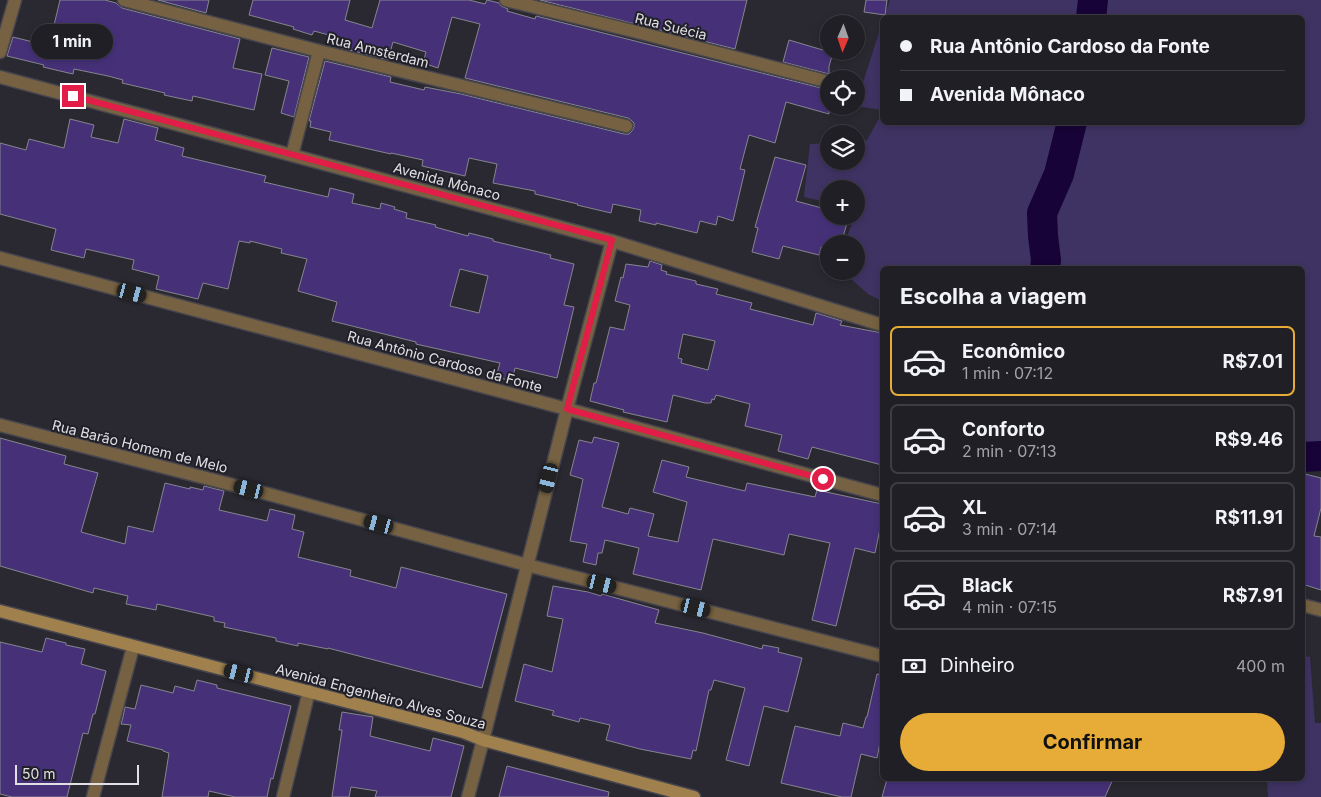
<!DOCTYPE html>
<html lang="pt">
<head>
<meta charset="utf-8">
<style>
  :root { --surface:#201f25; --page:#28272d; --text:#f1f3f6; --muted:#a2a2a7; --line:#3d3d42; --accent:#e7ac37 }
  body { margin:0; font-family:Inter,sans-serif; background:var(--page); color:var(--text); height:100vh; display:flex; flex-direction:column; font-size:19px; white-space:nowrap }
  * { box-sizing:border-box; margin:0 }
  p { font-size:16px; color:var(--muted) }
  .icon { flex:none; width:28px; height:28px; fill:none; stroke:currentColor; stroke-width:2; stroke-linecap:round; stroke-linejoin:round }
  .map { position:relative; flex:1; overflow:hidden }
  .sheet { position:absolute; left:880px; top:266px; width:425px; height:515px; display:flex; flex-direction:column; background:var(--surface); border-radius:8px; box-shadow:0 2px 8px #0003,0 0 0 1px var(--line) }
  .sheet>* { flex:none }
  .guide { position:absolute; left:880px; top:15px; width:425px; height:110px; border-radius:8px; box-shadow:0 2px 8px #0003,0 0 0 1px var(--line); display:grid; align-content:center; height:110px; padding:0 20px; background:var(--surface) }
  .needle { width:32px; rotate:182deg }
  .tools { position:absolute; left:820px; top:15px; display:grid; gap:10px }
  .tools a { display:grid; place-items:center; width:45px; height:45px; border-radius:50%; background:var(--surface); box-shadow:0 2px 8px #0003,0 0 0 1px var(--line); font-size:25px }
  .scale { position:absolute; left:15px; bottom:12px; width:124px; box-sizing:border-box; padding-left:5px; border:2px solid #e1e0e5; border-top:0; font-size:14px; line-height:18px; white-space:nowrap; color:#e1e0e5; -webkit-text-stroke:4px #211f27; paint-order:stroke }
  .end { position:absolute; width:22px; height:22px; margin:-11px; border:6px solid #e11d48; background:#fff; box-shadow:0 0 0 2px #fff }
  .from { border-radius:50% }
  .bubble { position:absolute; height:35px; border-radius:18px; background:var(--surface); box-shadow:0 2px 8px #0003,0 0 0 1px var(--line); font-size:16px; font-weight:700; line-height:35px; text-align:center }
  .car { position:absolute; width:15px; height:30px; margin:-15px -8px; border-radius:6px; box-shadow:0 0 4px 1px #0007; background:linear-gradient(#222 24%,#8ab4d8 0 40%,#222 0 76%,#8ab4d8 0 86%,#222 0) }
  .guide b { display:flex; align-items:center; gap:18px; height:48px; font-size:19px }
  .guide b+b { border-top:1px solid var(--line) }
  .guide i { width:12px; height:12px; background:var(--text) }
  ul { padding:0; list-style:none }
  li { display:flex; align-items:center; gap:15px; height:70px; margin:0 10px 8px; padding:0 10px; border:2px solid var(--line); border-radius:8px }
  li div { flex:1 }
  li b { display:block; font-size:19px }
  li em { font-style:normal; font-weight:700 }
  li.current { border-color:var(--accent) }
  li>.icon { width:45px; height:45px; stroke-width:1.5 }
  h2 { padding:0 20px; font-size:22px; line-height:60px }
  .pay { display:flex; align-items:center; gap:12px; height:55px; padding:0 20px; font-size:19px }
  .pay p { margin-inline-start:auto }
  .primary-button { display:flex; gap:10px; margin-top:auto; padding:10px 20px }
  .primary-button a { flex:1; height:58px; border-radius:30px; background:var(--accent); color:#111; font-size:20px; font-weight:700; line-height:58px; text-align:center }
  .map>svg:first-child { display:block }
  .green { fill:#3f3363 }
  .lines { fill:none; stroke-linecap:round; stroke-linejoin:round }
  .river { stroke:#170337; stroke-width:30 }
  .building { fill:#463179; stroke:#86858e; fill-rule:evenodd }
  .minor-casing { stroke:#47464e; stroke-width:15 }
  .secondary-casing { stroke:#47464e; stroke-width:15 }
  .minor { stroke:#766242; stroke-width:12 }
  .secondary { stroke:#a0814d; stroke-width:12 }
  .route { stroke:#e11d48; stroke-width:6 }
  .labels { text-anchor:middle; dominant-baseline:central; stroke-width:4; stroke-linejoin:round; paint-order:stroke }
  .street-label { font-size:14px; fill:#e1e0e5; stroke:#211f27 }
</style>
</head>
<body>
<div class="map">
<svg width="1321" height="797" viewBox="0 0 1321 797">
  <rect width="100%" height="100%" fill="#2a2931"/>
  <!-- green -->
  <g class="green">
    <polygon points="890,0 1321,0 1321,456 1303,457 1302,269 882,269 882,301 868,294 842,271 856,271 856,244 844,244 855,216 856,216 861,203 856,201 856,189 829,189 829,203 804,197 810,144 829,143 829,161 856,161 856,141 867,140 882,113 882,122 1302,122 1302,18 884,17"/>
    <polygon points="882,23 882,110 856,106 856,95 859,95"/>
    <polygon points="1303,656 1310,657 1315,723 1321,723 1321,797 1268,797 1267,779 1302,779"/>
  </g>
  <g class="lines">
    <!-- river -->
    <g class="river">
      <polyline points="1091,18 1093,0"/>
      <polyline points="1045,269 1046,260 1043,236 1042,213 1059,174 1072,122"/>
      <polyline points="1302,457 1321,456"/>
    </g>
  </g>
  <!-- building -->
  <g class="building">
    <polygon points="60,0 105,0 116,3 122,8 240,39 233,68 262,74 254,110 193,96 192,101 164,95 165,93 122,83 123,80 108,76 74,69 73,74 43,67 44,65 7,56 13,37 49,46"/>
    <polygon points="158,0 209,0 206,13"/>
    <polygon points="253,0 350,0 345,20 372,28 380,0 469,0 485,4 487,0 499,3 501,6 508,9 507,11 535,19 536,16 829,90 829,114 786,102 775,143 749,135 740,169 745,170 733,221 718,216 716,225 700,221 697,233 656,223 656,225 639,221 641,210 613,204 611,213 577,205 578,204 535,194 535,191 493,183 497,164 469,158 465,176 422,166 423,160 391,153 391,154 329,140 331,132 310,127 311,121 309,121 325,61 391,77 390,82 424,90 425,87 461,94 624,134 629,134 632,131 634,127 634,123 631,120 628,118 465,78 480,24 452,17 438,68 423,63 426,52 393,42 388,60 338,47 340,38 314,31 312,35 293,29 294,27 249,15"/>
    <polygon points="540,0 747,0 735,49"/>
    <polygon points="866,0 887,0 885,15 864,12"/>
    <polygon points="789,40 833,53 829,66 829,74 783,62"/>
    <polygon points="272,48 309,57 294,117 281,113 289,81 265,75"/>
    <path d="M70,119L94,125L91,137L118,143L124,119L158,128L155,140L184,148L182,156L266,176L264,182L328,197L330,188L354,194L352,203L380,209L381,203L395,207L394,209L407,213L406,218L436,225L435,227L468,236L469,233L493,239V241L551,255L550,258L574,264L564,305L574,307L557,378L515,368L512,381L496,377L500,363L416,344V342L332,321L337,302L298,291L307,259L281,253L282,249L250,241V243L239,241L228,289L203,283L198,299L156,289L159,276L132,269L134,260L86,249L84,258L51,250L56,229L0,214V143L26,150L29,139L64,148ZM460,269L488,276L479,313L450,306Z"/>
    <polygon points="775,157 806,165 796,201 829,210 829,216 849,216 841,244 829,244 829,249 821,247 819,255 783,246 779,259 752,252 758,228 755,227"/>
    <path d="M650,261L662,265L661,270L667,272L666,274L696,281V284L718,289L716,294L752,303L750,309L813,325L816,313L842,321L840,325L882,333V465L812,447L808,459L778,451L782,435L745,426L750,404L716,395L714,400L712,399L711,403H705L673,395L667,422L623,412L624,410L590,401L594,383H596L610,327L624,330L630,305L615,301L621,277L623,278L626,264L648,267ZM683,334L715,341L708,370L681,363L682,359L678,358Z"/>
    <polygon points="594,437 619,443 602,507 628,514 630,508 654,514 648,536 678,542 687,502 653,492 662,460 689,467 686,477 745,491 747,483 815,497 817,490 882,504 882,519 875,553 855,548 836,626 812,620 830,543 789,534 784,555 713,539 701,590 633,574 639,548 605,540 602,553 598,553 596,565 583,562 587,544 570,541 583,479 570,475 579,440 592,443"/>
    <polygon points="0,438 66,456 64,464 98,473 81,532 125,544 128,526 153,532 165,483 190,489 190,487 203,490 204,486 224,491 219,510 267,521 270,509 295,515 292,529 304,532 298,557 351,570 350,576 396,588 401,567 507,594 482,688 328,648 328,649 298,643 298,646 276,641 276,638 224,627 225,623 214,621 214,617 157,604 156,610 126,604 128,596 94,588 93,593 0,566"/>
    <polygon points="1305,474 1321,478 1321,508 1314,536 1321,537 1321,590 1302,584 1302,482"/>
    <polygon points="553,586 588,592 601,596 602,594 659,610 655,623 703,633 762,649 763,645 779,648 778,652 802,658 788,712 764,706 749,766 726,760 745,688 714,680 711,690 709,690 696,751 693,750 691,759 640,749 606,740 610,725 580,718 579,722 552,715 554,711 515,701 524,664 552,672 563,619 547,616"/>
    <polygon points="46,638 66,643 66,645 85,649 81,664 106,671 95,714 93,714 88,734 83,733 67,797 12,797 0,794 0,642 42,652"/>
    <polygon points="877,674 882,675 882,732 877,758 861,754 851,797 842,797 781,783 795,726 840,736 843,723 863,728 866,717 867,717"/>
    <polygon points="197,680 217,685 217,688 291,706 273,779 271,778 267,797 235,797 209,791 208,797 162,797 169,753 163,751 163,750 127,741 131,725 121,724 123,717 125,707 135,709 141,685 173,693 175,686 194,691"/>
    <polygon points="342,712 373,717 370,736 430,751 433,738 464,746 451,797 375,797 377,791 351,787 349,797 332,797 342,730 339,730"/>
    <polygon points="507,766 609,792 608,797 499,797"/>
    <polygon points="887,779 1113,779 1105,797 882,797"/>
  </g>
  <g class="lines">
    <defs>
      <g id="minor">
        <polyline points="124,0 319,51 626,126"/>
        <polyline points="506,0 641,33 829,82"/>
        <polyline points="0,52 15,0"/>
        <polyline points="0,77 612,241 882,325"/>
        <polyline points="856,89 857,89"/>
        <polyline points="292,155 319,51"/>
        <polyline points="0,258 567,409 882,495"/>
        <polyline points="0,425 268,494 527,565 882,656"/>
        <polyline points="1302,605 1321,610"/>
        <polyline points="93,797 133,647"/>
        <polyline points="283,797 309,691"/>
        <polyline points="468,797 483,740 567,409 612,241"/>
      </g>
      <polyline id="secondary" points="0,611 463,732 483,740 694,797"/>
    </defs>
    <!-- minor casing -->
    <use href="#minor" class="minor-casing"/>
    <!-- secondary casing -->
    <use href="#secondary" class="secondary-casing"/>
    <!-- minor -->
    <use href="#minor" class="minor"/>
    <!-- secondary -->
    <use href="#secondary" class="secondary"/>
  </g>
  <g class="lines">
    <!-- route -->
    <polyline class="route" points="73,96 612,240 567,409 823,479"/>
  </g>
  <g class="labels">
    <!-- street labels -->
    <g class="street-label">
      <text transform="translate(671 26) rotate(14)">Rua Suécia</text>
      <text transform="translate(378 50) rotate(14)">Rua Amsterdam</text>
      <text transform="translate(447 181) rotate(15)">Avenida Mônaco</text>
      <text transform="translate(445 361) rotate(15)">Rua Antônio Cardoso da Fonte</text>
      <text transform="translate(140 446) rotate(14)">Rua Barão Homem de Melo</text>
      <text transform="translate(381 696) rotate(15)">Avenida Engenheiro Alves Souza</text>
    </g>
  </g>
</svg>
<div class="tools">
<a><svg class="needle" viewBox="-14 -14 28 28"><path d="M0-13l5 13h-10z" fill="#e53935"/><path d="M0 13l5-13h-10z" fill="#a2a2a7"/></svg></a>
<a><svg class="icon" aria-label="locate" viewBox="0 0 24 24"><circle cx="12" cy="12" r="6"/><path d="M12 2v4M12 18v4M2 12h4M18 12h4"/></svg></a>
<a><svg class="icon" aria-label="layers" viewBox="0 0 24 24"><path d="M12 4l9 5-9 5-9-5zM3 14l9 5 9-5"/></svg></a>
<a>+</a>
<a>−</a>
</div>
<div class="scale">50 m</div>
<i class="end from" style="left:823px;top:479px"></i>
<i class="end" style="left:73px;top:96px"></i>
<div class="bubble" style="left:31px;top:24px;width:82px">1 min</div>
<i class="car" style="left:132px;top:293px;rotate:105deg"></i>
<i class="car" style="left:549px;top:478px;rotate:194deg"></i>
<i class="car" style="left:249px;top:489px;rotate:284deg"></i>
<i class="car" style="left:379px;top:524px;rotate:285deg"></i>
<i class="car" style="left:602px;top:584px;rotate:104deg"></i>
<i class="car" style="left:696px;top:608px;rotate:104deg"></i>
<i class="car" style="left:239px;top:673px;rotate:284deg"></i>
<div class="guide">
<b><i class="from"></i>Rua Antônio Cardoso da Fonte</b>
<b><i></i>Avenida Mônaco</b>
</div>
<section class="sheet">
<h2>Escolha a viagem</h2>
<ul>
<li class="current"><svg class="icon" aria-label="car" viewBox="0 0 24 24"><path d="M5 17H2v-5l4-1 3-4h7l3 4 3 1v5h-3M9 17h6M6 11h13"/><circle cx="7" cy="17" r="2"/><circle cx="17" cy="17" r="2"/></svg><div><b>Econômico</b><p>1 min · 07:12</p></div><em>R$7.01</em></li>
<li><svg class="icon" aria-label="car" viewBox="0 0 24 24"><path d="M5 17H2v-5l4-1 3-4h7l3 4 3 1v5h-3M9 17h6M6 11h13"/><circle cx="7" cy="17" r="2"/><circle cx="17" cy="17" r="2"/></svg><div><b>Conforto</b><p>2 min · 07:13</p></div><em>R$9.46</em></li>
<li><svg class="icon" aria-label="car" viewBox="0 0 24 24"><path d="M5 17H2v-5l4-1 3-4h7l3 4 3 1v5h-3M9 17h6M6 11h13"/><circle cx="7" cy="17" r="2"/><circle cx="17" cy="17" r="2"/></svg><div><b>XL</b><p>3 min · 07:14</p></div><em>R$11.91</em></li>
<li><svg class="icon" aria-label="car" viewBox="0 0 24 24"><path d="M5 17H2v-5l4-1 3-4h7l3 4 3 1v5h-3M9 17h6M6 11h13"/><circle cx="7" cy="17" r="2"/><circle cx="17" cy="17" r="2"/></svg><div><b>Black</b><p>4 min · 07:15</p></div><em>R$7.91</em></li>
</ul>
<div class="pay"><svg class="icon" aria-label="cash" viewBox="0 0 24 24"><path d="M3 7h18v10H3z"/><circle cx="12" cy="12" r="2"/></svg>Dinheiro<p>400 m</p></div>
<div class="primary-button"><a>Confirmar</a></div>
</section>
</div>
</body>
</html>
